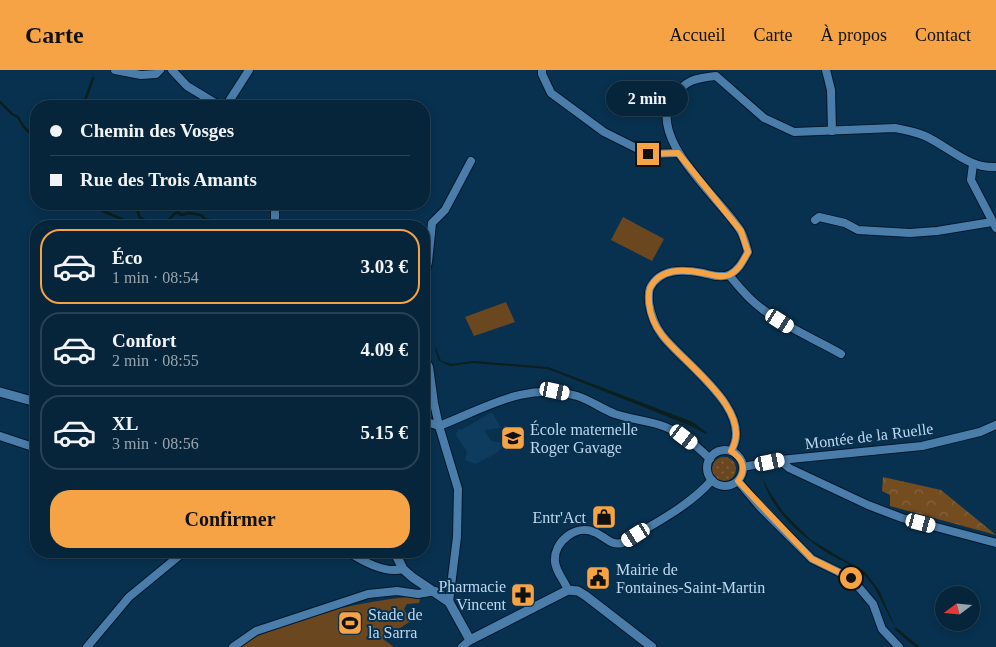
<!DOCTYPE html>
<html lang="fr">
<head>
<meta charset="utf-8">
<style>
  :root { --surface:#06253b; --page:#143146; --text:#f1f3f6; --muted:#98a5af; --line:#274255; --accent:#f5a345 }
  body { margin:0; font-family:"Times New Roman",serif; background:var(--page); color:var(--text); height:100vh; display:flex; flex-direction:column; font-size:19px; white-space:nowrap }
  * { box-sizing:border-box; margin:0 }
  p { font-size:16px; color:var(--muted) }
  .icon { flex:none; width:28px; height:28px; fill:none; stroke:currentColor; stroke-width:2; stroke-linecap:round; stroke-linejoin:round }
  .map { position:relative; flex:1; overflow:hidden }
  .panel { position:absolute; left:30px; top:150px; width:400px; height:338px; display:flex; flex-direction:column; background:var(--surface); border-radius:20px; box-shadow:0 2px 8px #0003,0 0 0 1px var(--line) }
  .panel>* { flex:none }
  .guide { position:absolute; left:30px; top:30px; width:400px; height:110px; border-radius:20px; box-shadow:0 2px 8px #0003,0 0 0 1px var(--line); display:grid; align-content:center; height:110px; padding:0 20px; background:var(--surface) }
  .needle { width:32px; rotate:254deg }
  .tools { position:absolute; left:935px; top:516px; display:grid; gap:10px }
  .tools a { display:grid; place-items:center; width:45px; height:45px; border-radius:50%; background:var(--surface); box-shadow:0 2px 8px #0003,0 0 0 1px var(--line); font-size:25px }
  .end { position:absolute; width:22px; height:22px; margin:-11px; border:6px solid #f5a345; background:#111; box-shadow:0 0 0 2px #111 }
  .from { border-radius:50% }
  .bubble { position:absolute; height:35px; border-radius:18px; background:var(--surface); box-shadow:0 2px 8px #0003,0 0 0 1px var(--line); font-size:16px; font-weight:700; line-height:35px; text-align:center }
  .car { position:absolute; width:15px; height:30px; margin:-15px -8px; border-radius:6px; box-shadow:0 0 4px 1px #0007; background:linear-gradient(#fff 24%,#345 0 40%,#fff 0 76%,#345 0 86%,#fff 0) }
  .guide b { display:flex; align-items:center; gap:18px; height:48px; font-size:19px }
  .guide b+b { border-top:1px solid var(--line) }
  .guide i { width:12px; height:12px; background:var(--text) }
  ul { padding:9px 0 0; list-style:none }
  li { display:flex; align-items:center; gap:15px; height:75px; margin:0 10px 8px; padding:0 10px; border:2px solid var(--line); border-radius:20px }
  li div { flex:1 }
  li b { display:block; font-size:19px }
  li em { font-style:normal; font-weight:700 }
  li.current { border-color:var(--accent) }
  li>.icon { width:45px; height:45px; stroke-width:1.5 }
  .action { display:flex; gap:10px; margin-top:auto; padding:10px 20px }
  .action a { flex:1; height:58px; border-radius:20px; background:var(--accent); color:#111; font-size:20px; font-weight:700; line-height:58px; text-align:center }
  header { display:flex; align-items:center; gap:30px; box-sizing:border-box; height:70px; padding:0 25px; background:var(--accent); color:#111 }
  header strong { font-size:24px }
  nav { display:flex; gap:28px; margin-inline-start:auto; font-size:18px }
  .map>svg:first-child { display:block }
  .built { fill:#0d3c5f }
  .grass { fill:url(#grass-dots) }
  .forest { fill:url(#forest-crowns) }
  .pitch { fill:#6b471f }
  .water { fill:#0b1f1d }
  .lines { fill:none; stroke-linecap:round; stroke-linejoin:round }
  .stream { stroke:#0b1f1d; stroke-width:2.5 }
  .minor-casing { stroke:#00182d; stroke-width:10 }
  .tertiary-casing { stroke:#00182d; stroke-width:11 }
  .minor { stroke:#4a7da9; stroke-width:8 }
  .tertiary { stroke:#4a7da9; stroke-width:9 }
  .route { stroke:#f5a345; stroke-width:6 }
  .labels { text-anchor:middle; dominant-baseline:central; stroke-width:4; stroke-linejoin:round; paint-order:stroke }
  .poi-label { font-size:16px; fill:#bed8f0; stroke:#08314f; text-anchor:start }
  .street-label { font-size:16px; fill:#bed8f0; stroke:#08314f }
</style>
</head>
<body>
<header>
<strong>Carte</strong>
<nav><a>Accueil</a><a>Carte</a><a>À propos</a><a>Contact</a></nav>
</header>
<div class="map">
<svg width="996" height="577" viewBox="0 0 996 577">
  <defs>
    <pattern id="grass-dots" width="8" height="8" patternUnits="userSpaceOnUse" patternTransform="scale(1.25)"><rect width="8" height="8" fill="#6b471f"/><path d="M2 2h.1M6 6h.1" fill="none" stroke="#7e6140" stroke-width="1.8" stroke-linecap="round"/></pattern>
    <pattern id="forest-crowns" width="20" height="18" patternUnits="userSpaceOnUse" patternTransform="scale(1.25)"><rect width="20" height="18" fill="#734c1f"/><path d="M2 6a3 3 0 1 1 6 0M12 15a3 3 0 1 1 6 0" fill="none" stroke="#856540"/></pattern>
  </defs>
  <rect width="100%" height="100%" fill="#08314f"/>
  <!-- built -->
  <polygon class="built" points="492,342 501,358 484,360 491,371 499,372 502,377 498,382 476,394 465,390 467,382 456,365 458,359 461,360"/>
  <!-- grass -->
  <circle class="grass" cx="724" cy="399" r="12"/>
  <!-- forest -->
  <polygon class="forest" points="883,407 941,420 996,465 890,436 890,425 882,421"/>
  <!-- pitch -->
  <g class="pitch">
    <polygon points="623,147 664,169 652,191 611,170"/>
    <polygon points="506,232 515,252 474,266 465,247"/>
    <path d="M421,526L419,533L407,534L404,539L411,551L383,569L394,577H237C288,547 362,530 421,526Z"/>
  </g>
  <!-- water -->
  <g class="water">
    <polygon points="436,278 441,291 451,294 474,291 548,297 693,352 707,363 706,364 691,356 548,299 473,293 450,296 439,291 435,279"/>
    <path d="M763,409L769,421L783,442L811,470L865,502L879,520L896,559L918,577C888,564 886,526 864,505C855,496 841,491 831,485C804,469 771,441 763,409Z"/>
  </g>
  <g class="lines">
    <!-- stream -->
    <g class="stream">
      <polyline points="0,32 12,44 18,47 23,56 36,69"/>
      <polyline points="83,36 93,8"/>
      <polyline points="102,134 101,135 103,141 138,156"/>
      <polyline points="135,134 140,148 152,153"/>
      <path d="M147,156C154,152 162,154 168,150C173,147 172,144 178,142L181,145L189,143L201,145L206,150H212L217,156"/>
      <polyline points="896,559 918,577"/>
    </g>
    <defs>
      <g id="minor">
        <polyline points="115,0 141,5 156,4 160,0"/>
        <polyline points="172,0 187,16 220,36"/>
        <polyline points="542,0 542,4 551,23 604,62 648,84 678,83"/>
        <polyline points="826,0 831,20 832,61"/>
        <polyline points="226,36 249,0"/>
        <polyline points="973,94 971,110 996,158"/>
        <polyline points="815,150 819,147 845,153 858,160 910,163 937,161 992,152"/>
        <polyline points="275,156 275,134"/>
        <path d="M729,205C739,217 748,229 761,238C785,257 815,269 841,284"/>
        <polyline points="424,207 428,192 432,153 445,140 471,91"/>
        <polyline points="424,287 429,297 434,333 439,356 458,419 457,467 449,532"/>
        <polyline points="424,351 439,356"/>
        <path d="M439,356C486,338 526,311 577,326C590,330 602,339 615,344C629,349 645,350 660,355C679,361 696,375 710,389"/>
        <polyline points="0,366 36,378"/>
        <circle cx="725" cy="398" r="18"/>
        <path d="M731,381C756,341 682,292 662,265C655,256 651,245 649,233C649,228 648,223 650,218C660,198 683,199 703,203C712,205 720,208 729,205C739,200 743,191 748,182C746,175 744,166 740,160C721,129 644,67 673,27C686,10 695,8 716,6L764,48L794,62L895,58C906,60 916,62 925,66C949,77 969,99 996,97"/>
        <polyline points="780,390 789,398 868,435 902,448 996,473"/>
        <polyline points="743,397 780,390 922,376 980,362 996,355"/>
        <polyline points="738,411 760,437 812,489 851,508 873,534 882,559 899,577"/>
        <path d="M347,481C362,491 385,504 403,499"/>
        <path d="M568,520C564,510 556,502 555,492C553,472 576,454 594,462C605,466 610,476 622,473C653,454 687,438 712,410"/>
        <polyline points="87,577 129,527 185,481"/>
        <polyline points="233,577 256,561 368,524 397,521 418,524 435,521"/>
        <polyline points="462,577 470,570"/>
      </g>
      <g id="tertiary">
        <polyline points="0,322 36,332"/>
        <polyline points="394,481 403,499 412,507 449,532 470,570 568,520 578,521 586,526 652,577"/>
      </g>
    </defs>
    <!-- minor casing -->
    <use href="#minor" class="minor-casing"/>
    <!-- tertiary casing -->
    <use href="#tertiary" class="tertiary-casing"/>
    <!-- minor -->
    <use href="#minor" class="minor"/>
    <!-- tertiary -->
    <use href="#tertiary" class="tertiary"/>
  </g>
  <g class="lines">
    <!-- route -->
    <path class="route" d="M648,84L678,83L741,161L748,182C743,191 739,200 729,205C721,208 712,205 703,203C683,199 660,198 650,218C648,223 649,228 649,233C650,244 655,256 662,265C682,292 756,341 731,381C743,389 747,399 738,411L812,489L851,508"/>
  </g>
  <!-- icons -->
  <defs>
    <symbol id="school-square" viewBox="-11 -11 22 22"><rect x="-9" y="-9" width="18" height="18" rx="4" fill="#f5a345" stroke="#08314f"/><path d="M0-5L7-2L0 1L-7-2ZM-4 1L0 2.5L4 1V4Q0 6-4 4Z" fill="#111"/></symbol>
    <symbol id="shop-square" viewBox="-11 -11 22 22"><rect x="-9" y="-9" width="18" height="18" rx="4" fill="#f5a345" stroke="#08314f"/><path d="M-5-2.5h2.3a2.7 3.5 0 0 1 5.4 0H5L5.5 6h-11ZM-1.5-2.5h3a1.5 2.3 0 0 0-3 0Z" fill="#111"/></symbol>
    <symbol id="civic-square" viewBox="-11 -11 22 22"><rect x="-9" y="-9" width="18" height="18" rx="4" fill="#f5a345" stroke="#08314f"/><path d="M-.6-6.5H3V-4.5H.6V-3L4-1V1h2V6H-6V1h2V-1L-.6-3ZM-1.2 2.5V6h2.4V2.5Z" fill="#111"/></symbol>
    <symbol id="pharmacy-square" viewBox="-11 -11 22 22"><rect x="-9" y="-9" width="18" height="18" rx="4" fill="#f5a345" stroke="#08314f"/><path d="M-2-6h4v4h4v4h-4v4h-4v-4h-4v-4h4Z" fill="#111"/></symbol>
    <symbol id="stadium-square" viewBox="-11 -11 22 22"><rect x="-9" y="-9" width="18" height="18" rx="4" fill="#f5a345" stroke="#08314f"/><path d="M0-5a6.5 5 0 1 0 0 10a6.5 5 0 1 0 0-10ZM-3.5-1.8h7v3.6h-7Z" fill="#111"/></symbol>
  </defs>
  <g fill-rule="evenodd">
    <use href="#school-square" x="499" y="354" width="28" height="28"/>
    <use href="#shop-square" x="590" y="433" width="28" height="28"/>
    <use href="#civic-square" x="584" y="494" width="28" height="28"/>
    <use href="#pharmacy-square" x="509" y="511" width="28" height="28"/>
    <use href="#stadium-square" x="336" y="539" width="28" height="28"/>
  </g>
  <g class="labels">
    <!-- poi labels -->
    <g class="poi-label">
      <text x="530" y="359">École maternelle<tspan x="530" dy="18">Roger Gavage</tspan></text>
      <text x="586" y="447" text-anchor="end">Entr'Act</text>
      <text x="616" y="499">Mairie de<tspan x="616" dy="18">Fontaines-Saint-Martin</tspan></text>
      <text x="506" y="516" text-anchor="end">Pharmacie<tspan x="506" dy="18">Vincent</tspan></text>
      <text x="368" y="544">Stade de<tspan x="368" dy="18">la Sarra</tspan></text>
    </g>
    <!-- street labels -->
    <g class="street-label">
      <text transform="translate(869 366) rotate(-7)">Montée de la Ruelle</text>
    </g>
  </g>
</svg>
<div class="tools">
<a><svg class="needle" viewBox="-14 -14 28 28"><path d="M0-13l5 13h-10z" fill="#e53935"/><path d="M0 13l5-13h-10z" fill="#98a5af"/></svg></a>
</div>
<i class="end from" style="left:851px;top:508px"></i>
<i class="end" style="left:648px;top:84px"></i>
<div class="bubble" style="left:606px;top:11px;width:82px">2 min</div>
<i class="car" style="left:780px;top:251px;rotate:122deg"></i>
<i class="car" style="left:555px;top:321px;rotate:102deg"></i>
<i class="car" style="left:684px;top:367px;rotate:127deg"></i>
<i class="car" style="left:770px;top:392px;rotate:78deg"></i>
<i class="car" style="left:921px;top:453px;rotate:105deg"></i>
<i class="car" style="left:636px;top:465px;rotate:238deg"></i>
<div class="guide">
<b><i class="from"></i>Chemin des Vosges</b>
<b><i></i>Rue des Trois Amants</b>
</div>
<section class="panel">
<ul>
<li class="current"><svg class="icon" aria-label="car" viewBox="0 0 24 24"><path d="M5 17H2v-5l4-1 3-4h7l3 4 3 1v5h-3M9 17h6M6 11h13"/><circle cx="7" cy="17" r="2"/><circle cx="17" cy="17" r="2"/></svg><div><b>Éco</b><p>1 min · 08:54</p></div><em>3.03 €</em></li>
<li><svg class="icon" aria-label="car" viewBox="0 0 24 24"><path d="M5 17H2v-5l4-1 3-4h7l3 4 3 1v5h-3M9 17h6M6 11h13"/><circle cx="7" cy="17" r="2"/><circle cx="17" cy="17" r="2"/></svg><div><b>Confort</b><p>2 min · 08:55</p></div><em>4.09 €</em></li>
<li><svg class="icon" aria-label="car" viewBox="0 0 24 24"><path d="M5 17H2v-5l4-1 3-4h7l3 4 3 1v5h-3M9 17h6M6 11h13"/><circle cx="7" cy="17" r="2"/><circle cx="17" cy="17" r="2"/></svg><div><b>XL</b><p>3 min · 08:56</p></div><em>5.15 €</em></li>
</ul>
<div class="action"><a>Confirmer</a></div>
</section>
</div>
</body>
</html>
